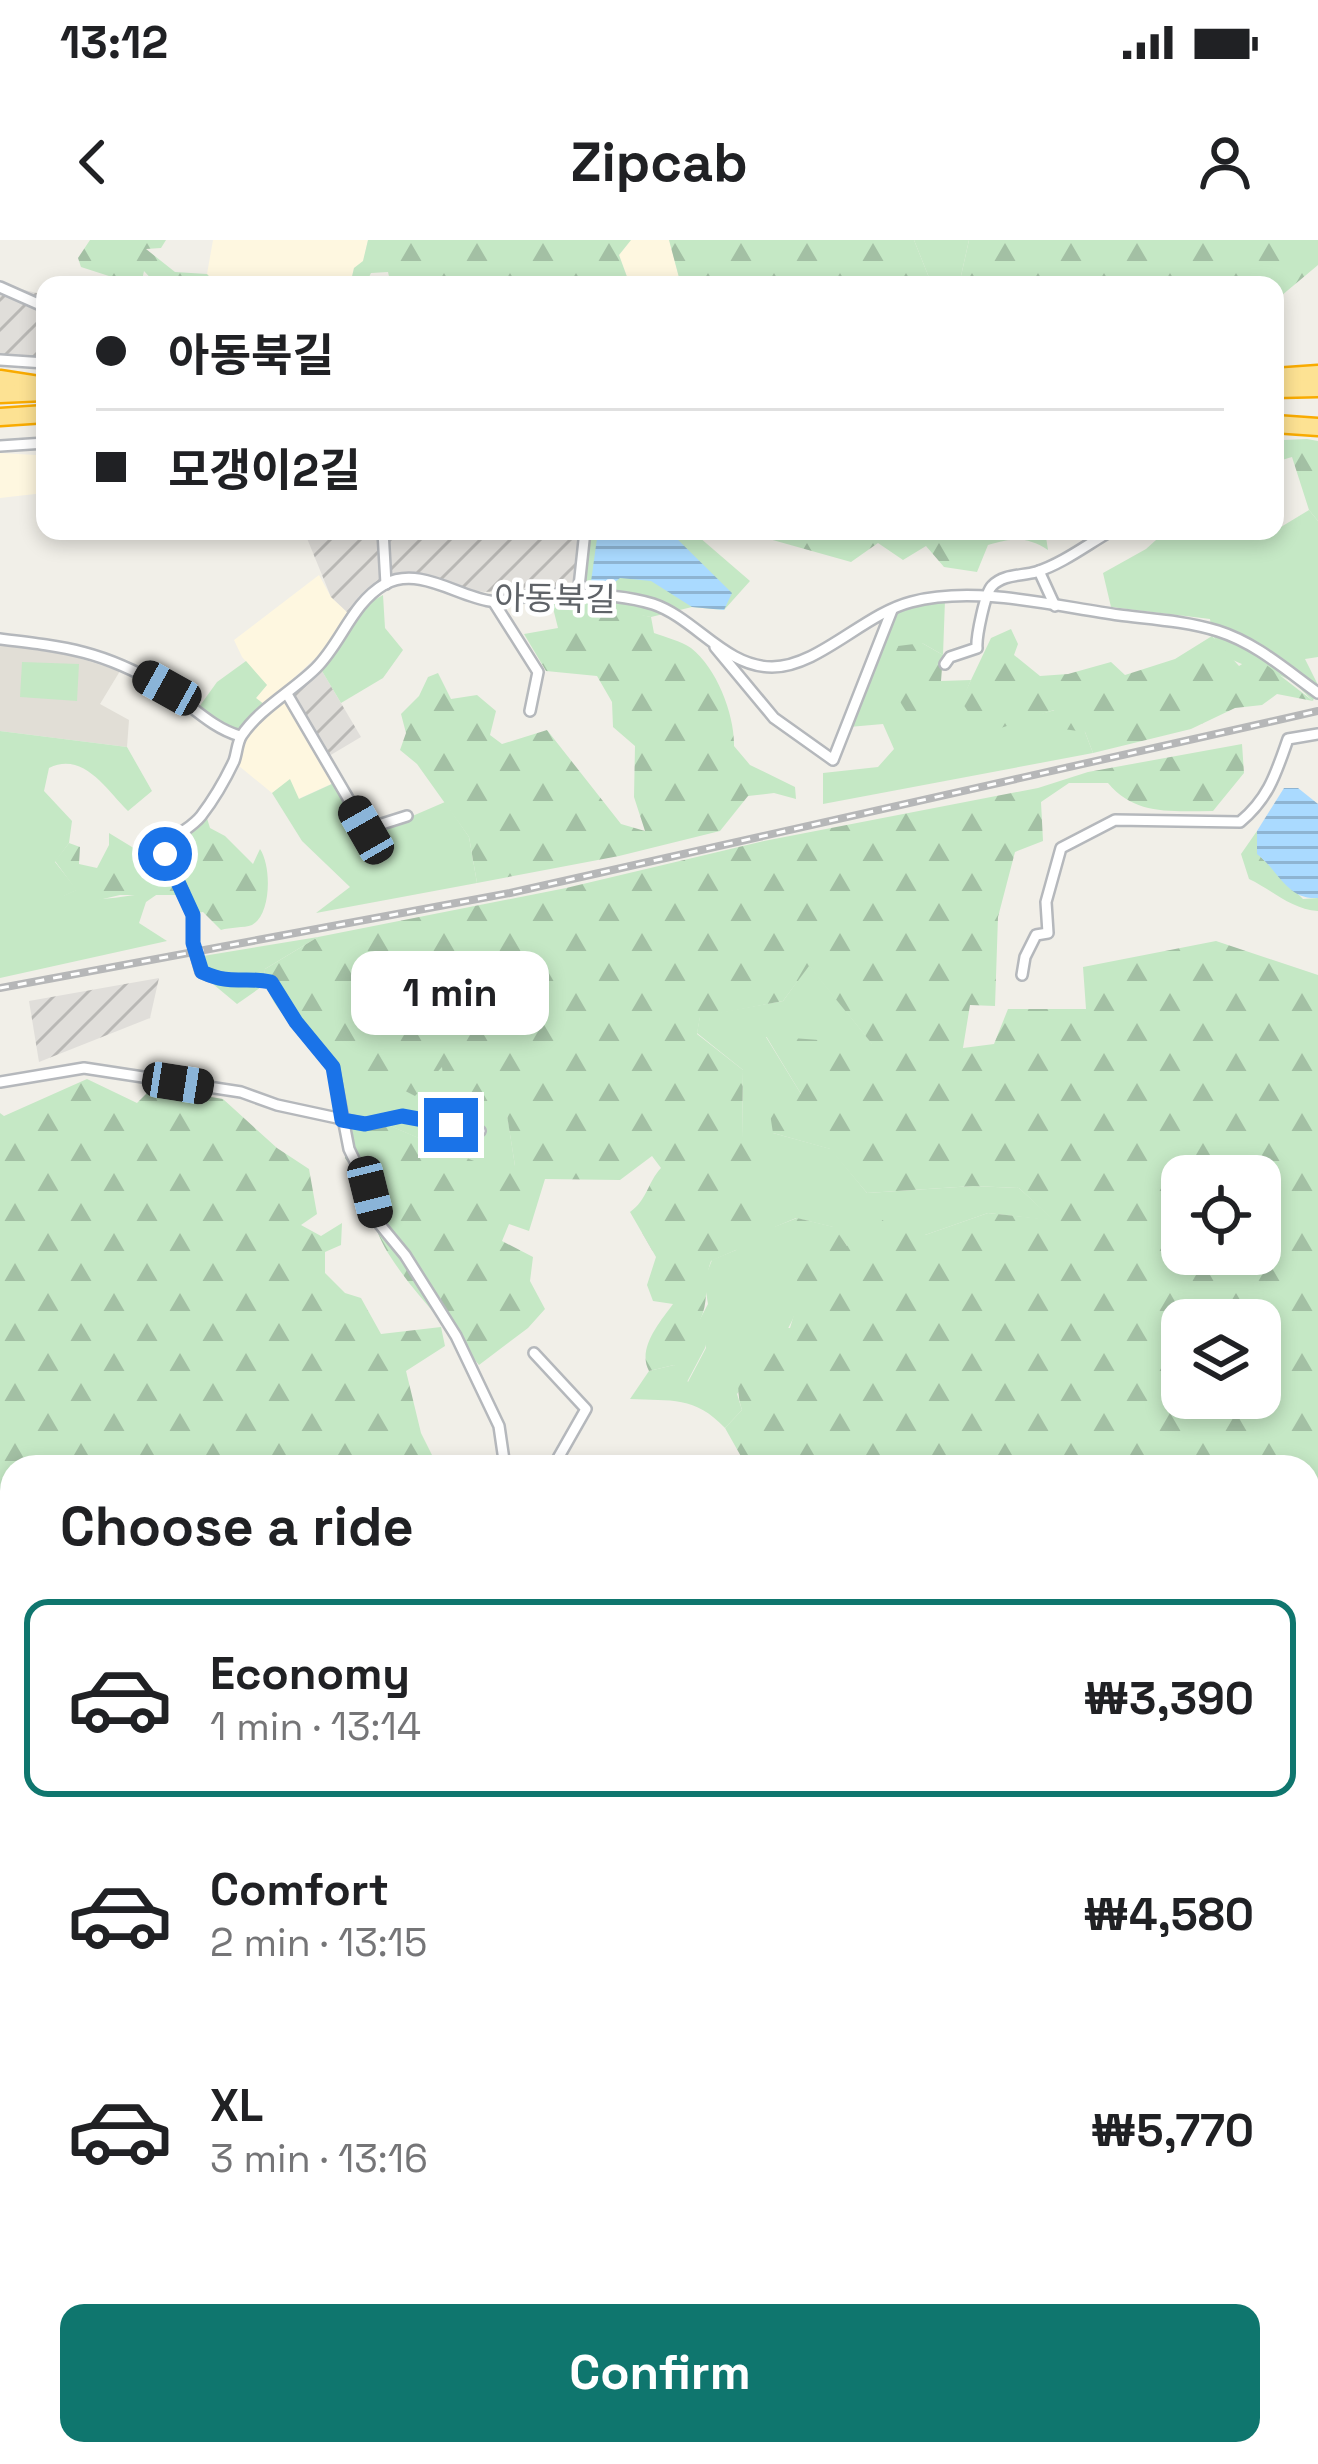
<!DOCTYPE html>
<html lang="en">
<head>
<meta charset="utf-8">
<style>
  :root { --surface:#fff; --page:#f6f6f6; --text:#202124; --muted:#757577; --line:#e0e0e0; --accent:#0f766e }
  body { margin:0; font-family:"Space Grotesk","Noto Sans KR",sans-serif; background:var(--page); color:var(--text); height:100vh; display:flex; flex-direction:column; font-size:45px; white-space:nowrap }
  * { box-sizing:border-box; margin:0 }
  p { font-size:39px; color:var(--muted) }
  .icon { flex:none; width:66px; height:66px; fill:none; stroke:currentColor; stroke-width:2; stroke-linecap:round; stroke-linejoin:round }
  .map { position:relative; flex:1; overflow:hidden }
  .side { position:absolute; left:0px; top:1215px; width:1320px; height:1011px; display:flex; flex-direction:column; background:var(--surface); border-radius:36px 36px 0 0; box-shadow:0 6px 18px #0003 }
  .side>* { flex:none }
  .top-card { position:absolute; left:36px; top:36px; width:1248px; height:264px; border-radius:24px; box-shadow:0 6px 18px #0003; display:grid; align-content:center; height:264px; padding:0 60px; background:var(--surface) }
  .controls { position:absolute; left:1161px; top:915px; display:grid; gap:24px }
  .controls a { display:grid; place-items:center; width:120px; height:120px; border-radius:24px; background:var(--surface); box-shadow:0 6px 18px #0003; font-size:60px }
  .end { position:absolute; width:54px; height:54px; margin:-27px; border:15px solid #1a73e8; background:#fff; box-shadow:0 0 0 6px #fff }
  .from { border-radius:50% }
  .bubble { position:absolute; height:84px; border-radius:24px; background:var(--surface); box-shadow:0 6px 18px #0003; font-size:39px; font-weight:700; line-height:84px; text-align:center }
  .car { position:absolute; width:36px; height:72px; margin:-36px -18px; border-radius:15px; box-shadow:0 0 9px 3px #0007; background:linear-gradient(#222 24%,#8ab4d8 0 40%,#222 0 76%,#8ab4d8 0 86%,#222 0) }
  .top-card b { display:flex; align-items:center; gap:42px; height:114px; font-size:45px }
  .top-card b+b { border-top:3px solid var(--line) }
  .top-card i { width:30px; height:30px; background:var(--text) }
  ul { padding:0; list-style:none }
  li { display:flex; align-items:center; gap:36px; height:198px; margin:0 24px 18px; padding:0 36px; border:6px solid transparent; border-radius:24px }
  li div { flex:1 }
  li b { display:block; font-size:45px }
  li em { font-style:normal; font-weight:700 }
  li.on { border-color:var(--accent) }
  li>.icon { width:108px; height:108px; stroke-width:1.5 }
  h2 { padding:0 60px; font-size:54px; line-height:144px }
  .action { display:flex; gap:24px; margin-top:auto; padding:24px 60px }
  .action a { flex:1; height:138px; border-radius:24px; background:var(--accent); color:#fff; font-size:48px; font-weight:700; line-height:138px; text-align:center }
  .status { display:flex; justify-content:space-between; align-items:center; height:84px; padding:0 60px; background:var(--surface); direction:ltr }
  .status svg { height:33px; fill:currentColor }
  header { display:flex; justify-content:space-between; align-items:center; height:156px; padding:0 60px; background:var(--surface); font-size:54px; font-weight:700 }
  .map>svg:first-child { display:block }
  .commercial { fill:#fef7e0 }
  .industrial { fill:url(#industrial-furrows) }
  .education { fill:#e1ded6 }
  .grass { fill:#c5e8c5 }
  .forest { fill:url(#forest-firs); fill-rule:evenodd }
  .water { fill:url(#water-rules) }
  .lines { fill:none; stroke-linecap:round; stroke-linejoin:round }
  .stream { stroke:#aadaff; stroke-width:3 }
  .street-casing { stroke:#b5b8bc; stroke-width:14 }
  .highway-casing { stroke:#f9ab00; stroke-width:21 }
  .street { stroke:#fff; stroke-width:9 }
  .highway { stroke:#fde293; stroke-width:16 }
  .rail-casing { stroke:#b6b7b8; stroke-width:8 }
  .rail { stroke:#fff; stroke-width:3; stroke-dasharray:9; stroke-linecap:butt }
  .route { stroke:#1a73e8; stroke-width:15 }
  .labels { text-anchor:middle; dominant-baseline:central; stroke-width:9; stroke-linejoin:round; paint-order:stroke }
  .street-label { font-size:33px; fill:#5f6368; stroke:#fff }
</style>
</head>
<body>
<div class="status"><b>13:12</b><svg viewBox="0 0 49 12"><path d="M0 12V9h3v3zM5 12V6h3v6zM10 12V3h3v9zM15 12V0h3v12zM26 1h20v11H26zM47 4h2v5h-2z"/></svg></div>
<header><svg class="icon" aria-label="back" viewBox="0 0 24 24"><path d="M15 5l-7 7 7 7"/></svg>Zipcab<svg class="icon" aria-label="person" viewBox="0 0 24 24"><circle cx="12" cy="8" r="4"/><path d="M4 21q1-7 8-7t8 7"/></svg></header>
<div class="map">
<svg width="1318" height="2224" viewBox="0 0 1318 2224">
  <defs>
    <pattern id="industrial-furrows" width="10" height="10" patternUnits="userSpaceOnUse" patternTransform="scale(3)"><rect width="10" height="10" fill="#e0deda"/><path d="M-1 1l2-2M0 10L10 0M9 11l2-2" fill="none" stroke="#b9b8b5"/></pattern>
    <pattern id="forest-firs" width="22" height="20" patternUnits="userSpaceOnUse" patternTransform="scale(3)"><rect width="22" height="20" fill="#c5e8c5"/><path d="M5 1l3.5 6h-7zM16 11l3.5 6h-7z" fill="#a3c0a4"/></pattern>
    <pattern id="water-rules" width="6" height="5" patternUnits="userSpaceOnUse" patternTransform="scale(3)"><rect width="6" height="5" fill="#aadaff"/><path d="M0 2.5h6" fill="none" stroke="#8eb4d2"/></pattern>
  </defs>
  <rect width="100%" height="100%" fill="#f1efe8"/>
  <!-- commercial -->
  <g class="commercial">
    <polygon points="213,0 368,0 363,22 354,28 350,45 217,45 207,34"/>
    <polygon points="631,0 669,0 681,45 630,45 619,15"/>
    <polygon points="0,213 36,215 44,253 0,258"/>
    <polygon points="319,335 331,357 347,372 328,406 265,465 256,458 267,445 242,417 234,400"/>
    <polygon points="291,454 342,539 298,559 290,540 272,553 239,526 245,499"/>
  </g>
  <!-- industrial -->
  <g class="industrial">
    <polygon points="0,44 45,55 45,118 0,114"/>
    <polygon points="304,291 579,291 573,348 484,352 392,334 347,372 331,357"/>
    <polygon points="322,431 361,497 329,516 291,454"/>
    <polygon points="159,738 150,778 39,822 29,761"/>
  </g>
  <!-- education -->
  <g class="education">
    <polygon points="0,400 63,413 120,431 100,464 129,480 127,507 0,491"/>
    <polygon points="1308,2010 1318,2015 1318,2201 1308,2193"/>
  </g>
  <!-- grass -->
  <g class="grass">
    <polygon points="914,0 969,0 959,45 932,45"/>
    <path d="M1309,270L1318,281V417L1305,419L1318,445L1313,461C1306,455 1299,446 1291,441C1259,421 1216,435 1210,379L1111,367L1103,333L1146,309L1166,291L1271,293Z"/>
    <polygon points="590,291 692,291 750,341 724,370 692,367 651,377 580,365"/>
    <polygon points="383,355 385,388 403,410 383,438 341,463 322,431 367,364"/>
    <polygon points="945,360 943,415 922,403 941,441 971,440 962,461 1037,475 1055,470 1085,492 1093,513 823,564 823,533 878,527 894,509 883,484 849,487 899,366"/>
    <polygon points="246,421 267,445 256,458 265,465 238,489 223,485 199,467 217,442"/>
    <polygon points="22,422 79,424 77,461 20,457"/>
    <path d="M0,491L127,507L152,551L128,571C106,549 83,511 49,528L44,551L72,581L69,603L55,622L77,650L64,656C94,665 126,654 159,653L146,662L139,683L167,701L0,738Z"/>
    <polygon points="290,539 299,559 334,543 366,596 445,562 469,597 477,643 316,673 350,647 302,601 272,553"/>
    <polygon points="318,697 265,729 264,745 237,764 195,729 203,716"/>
    <path d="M809,725L873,805L766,797L801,854L773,893L831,909L867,953L973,946L1019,948L1055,981L988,973L925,995L847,1006L833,987L796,978L775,987C782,1001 792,1016 797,1030C812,1078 764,1120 737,1154L742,1170L725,1188C695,1156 671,1161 630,1159L649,1131L674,1125L688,1142L706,1108L699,1081L708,1064L704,1040L712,1020L736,1010L743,938H768L742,898L743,830L697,793L700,776L783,761Z"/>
    <polygon points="323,807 414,855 442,826 507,874 515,926 486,927 388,885 349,888"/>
  </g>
  <!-- forest -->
  <g class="forest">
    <polygon points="90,0 166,0 161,8 146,9 175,32 207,34 217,45 157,45 144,31 141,45 112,45 112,37 81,27 78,18"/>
    <polygon points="368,0 631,0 619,15 630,45 391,45 388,32 371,33 365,45 350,45 354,28 363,21"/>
    <polygon points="669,0 914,0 932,45 681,45"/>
    <polygon points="969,0 1318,0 1318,25 1275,61 1275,45 959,45"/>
    <polygon points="1307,199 1318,201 1318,281 1309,270 1292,217 1282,220 1283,200"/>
    <path d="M741,291H1045L1048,310C1026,296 1013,298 988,305L977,332L944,327L926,306L903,320L878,303L851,322Z"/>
    <path d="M552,364L601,366L651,377L654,393C665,397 681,401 691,408C717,428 735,476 734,506L750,525L795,547L796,559L774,553L748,556L720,591L619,616L477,643L469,597L417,524L400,510L406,493L401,474L419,456L428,437L438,433L451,459L477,455L496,471L490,495L502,504L547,490L621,584L645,591L634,557L635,506L613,487L612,462L597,436L546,431L524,394L558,388Z"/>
    <polygon points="1011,389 1018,404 1014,415 1040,436 1068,434 1111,422 1125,435 1175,419 1212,396 1239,426 1255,416 1313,461 1277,454 1262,465 1235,468 1191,489 1093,513 1085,492 1063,489 1054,470 983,494 961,461 991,398"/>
    <path d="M922,403L943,415L941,441L945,462L911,478C892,452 886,436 898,406Z"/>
    <path d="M1242,504L1244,533L1213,571C1173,571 1135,576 1108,543H1069L1041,562L1043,601L1015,612L998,677L995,766L970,765L963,808L994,804L1008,769H1086L1083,727L1216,701L1318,735V1423L1308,1420V1227H747L725,1188L742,1170C731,1137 746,1113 765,1087L790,1088C805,1042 796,1028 774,987L797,978L834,987L847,1006L898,969L925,995L988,973L1053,980L1019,948L973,946L867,953L830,909L773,893L768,861L801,854L766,796L872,804L809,726L783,761L700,777L697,794L743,830L742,898L764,899L769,938H743L757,983L736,1010L711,1021C703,1042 710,1060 700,1080L708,1091L705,1108L687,1142L678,1139L674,1125L649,1131C637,1109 659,1083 673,1064L653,1061L647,1045L656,1017L630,972C648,959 647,943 661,928L652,916L620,940L545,939L529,991L509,984L502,1001L533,1017L530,1041L545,1069L528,1088L479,1125C450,1089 413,1053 388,1013C370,983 365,946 345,918L349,888L388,885L486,926H515L507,875L456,867L444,845L442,827L415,856C368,831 262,791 265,729L318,697L566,648L764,601L1038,548L1088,532ZM1182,936H1260V1014H1182ZM1182,1080H1260V1158H1182Z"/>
    <path d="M206,575L210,588L225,596L253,624L260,609C272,627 271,675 252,685C244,688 230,687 221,690L203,672L197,673L180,639L185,597Z"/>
    <path d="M1257,591L1258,614L1303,659L1318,658V671C1291,669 1274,651 1249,639L1241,614Z"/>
    <polygon points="109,593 155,621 180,655 120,655 86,663 61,657 76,650 55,621 69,603 80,607 79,624 97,628 109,605"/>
    <polygon points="87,839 137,863 153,847 223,859 277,908 309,929 317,974 301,985 321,996 342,983 341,1005 325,1012 325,1033 345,1053 361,1058 381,1094 441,1087 445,1106 406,1131 421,1193 438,1227 12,1227 12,1564 0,1554 0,873 4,876"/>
    <polygon points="0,1650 12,1654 12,2022 0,2023"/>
    <polygon points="12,2125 12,2214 497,2214 500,2224 0,2224 0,2131"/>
  </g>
  <!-- water -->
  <g class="water">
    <polygon points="598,291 669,291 732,353 724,370 692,367 651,341 620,338 603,352 590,349"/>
    <path d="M1284,548H1298L1318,564V658C1287,660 1279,631 1257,614V591Z"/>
  </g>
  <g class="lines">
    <!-- stream -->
    <polyline class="stream" points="1317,1814 1318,1815"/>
    <defs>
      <g id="street">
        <polyline points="0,47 45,67"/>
        <polyline points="0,120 45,123"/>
        <polyline points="0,206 45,203"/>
        <polyline points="383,291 386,344"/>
        <polyline points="1039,331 1055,366"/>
        <polyline points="578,356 585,291"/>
        <polyline points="493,361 538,432 530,471"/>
        <path d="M0,399C67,407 102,411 162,446C189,462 209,487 240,496"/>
        <polyline points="715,407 774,478 833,520 892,370"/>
        <path d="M945,424L950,417L977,408C976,397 985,353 992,346C1003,334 1022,336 1036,332C1062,324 1088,304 1111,291"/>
        <polyline points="287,454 366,589 407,576"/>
        <path d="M1022,735L1025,717L1036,695L1048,693L1046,662L1061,608L1115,580L1240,582C1269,558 1276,533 1288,499L1318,494"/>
        <polyline points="0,842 84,828 241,852 277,865 365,884 402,876 480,891"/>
        <polyline points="534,1113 586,1169 553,1227"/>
        <path d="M505,1227L499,1186L456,1096L405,1015L377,981L370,952L349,909L333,827L296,782L271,742C242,736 233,746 201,732L193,703V675L165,614C171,594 189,591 201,576C214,559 225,540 234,521C237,513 237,502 242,495C259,469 294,450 316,428C342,402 352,363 385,344C419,326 457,356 490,361C509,363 526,354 544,354C578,353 621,354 653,364C695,378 725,427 772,427C818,427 864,374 911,362C976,345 1054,366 1119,375C1151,379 1186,381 1218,391C1256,403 1286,430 1318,453"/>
        <polyline points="1308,1486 1318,1484"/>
        <polyline points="0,1640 12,1646"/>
        <polyline points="1308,1810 1318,1798"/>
        <polyline points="1308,2002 1318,2008"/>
        <polyline points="631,2214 640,2224"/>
        <polyline points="935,2214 938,2224"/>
        <polyline points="949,2214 997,2224"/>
        <polyline points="1079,2214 1097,2224"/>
        <polyline points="1289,2224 1316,2220 1308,2201"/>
      </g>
      <g id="highway">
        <polyline points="1275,137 1318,134"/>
        <polyline points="0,139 45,146"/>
        <polyline points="1275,149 1318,148"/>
        <polyline points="0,154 44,152"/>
        <polyline points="0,177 45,174"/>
        <polyline points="1275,184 1318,187"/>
      </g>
    </defs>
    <!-- street casing -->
    <use href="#street" class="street-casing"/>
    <!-- highway casing -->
    <use href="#highway" class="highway-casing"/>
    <!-- street -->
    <use href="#street" class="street"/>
    <!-- highway -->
    <use href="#highway" class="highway"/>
    <defs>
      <polyline id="rail" points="0,748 510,653 1318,471"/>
    </defs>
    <!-- rail casing -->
    <use href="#rail" class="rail-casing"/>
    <!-- rail -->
    <use href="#rail" class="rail"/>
  </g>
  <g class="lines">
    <!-- route -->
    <path class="route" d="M165,614L193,675V703L202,732C233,746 241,736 271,742L296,782L333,827L342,880L365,884L402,876L451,885"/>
  </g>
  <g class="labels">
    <!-- street labels -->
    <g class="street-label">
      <text transform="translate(555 359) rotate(1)">아동북길</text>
    </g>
  </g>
</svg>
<div class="controls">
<a><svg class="icon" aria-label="locate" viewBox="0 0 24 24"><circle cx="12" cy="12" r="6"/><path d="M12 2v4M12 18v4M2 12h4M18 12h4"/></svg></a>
<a><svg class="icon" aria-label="layers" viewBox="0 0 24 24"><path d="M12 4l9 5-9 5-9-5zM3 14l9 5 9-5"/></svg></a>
</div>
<i class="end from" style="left:165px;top:614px"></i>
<i class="end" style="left:451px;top:885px"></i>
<div class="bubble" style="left:351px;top:711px;width:198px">1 min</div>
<i class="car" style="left:167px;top:448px;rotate:299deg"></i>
<i class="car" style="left:366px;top:590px;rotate:330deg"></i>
<i class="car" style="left:178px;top:843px;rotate:99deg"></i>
<i class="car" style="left:370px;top:952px;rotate:166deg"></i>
<div class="top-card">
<b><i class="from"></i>아동북길</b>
<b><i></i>모갱이2길</b>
</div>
<section class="side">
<h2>Choose a ride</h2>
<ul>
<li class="on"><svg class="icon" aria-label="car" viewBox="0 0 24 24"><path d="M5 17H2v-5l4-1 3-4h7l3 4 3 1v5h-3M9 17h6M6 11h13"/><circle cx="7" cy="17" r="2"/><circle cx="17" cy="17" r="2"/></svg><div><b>Economy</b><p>1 min · 13:14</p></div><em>₩3,390</em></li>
<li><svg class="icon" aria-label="car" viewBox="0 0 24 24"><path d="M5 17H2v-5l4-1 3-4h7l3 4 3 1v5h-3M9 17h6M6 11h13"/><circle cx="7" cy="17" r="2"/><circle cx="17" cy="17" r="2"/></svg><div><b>Comfort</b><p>2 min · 13:15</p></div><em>₩4,580</em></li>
<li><svg class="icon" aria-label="car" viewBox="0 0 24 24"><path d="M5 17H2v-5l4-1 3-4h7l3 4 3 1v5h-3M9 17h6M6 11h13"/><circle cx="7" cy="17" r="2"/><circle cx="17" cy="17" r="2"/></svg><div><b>XL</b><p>3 min · 13:16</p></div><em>₩5,770</em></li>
</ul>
<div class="action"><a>Confirm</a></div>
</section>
</div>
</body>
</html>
